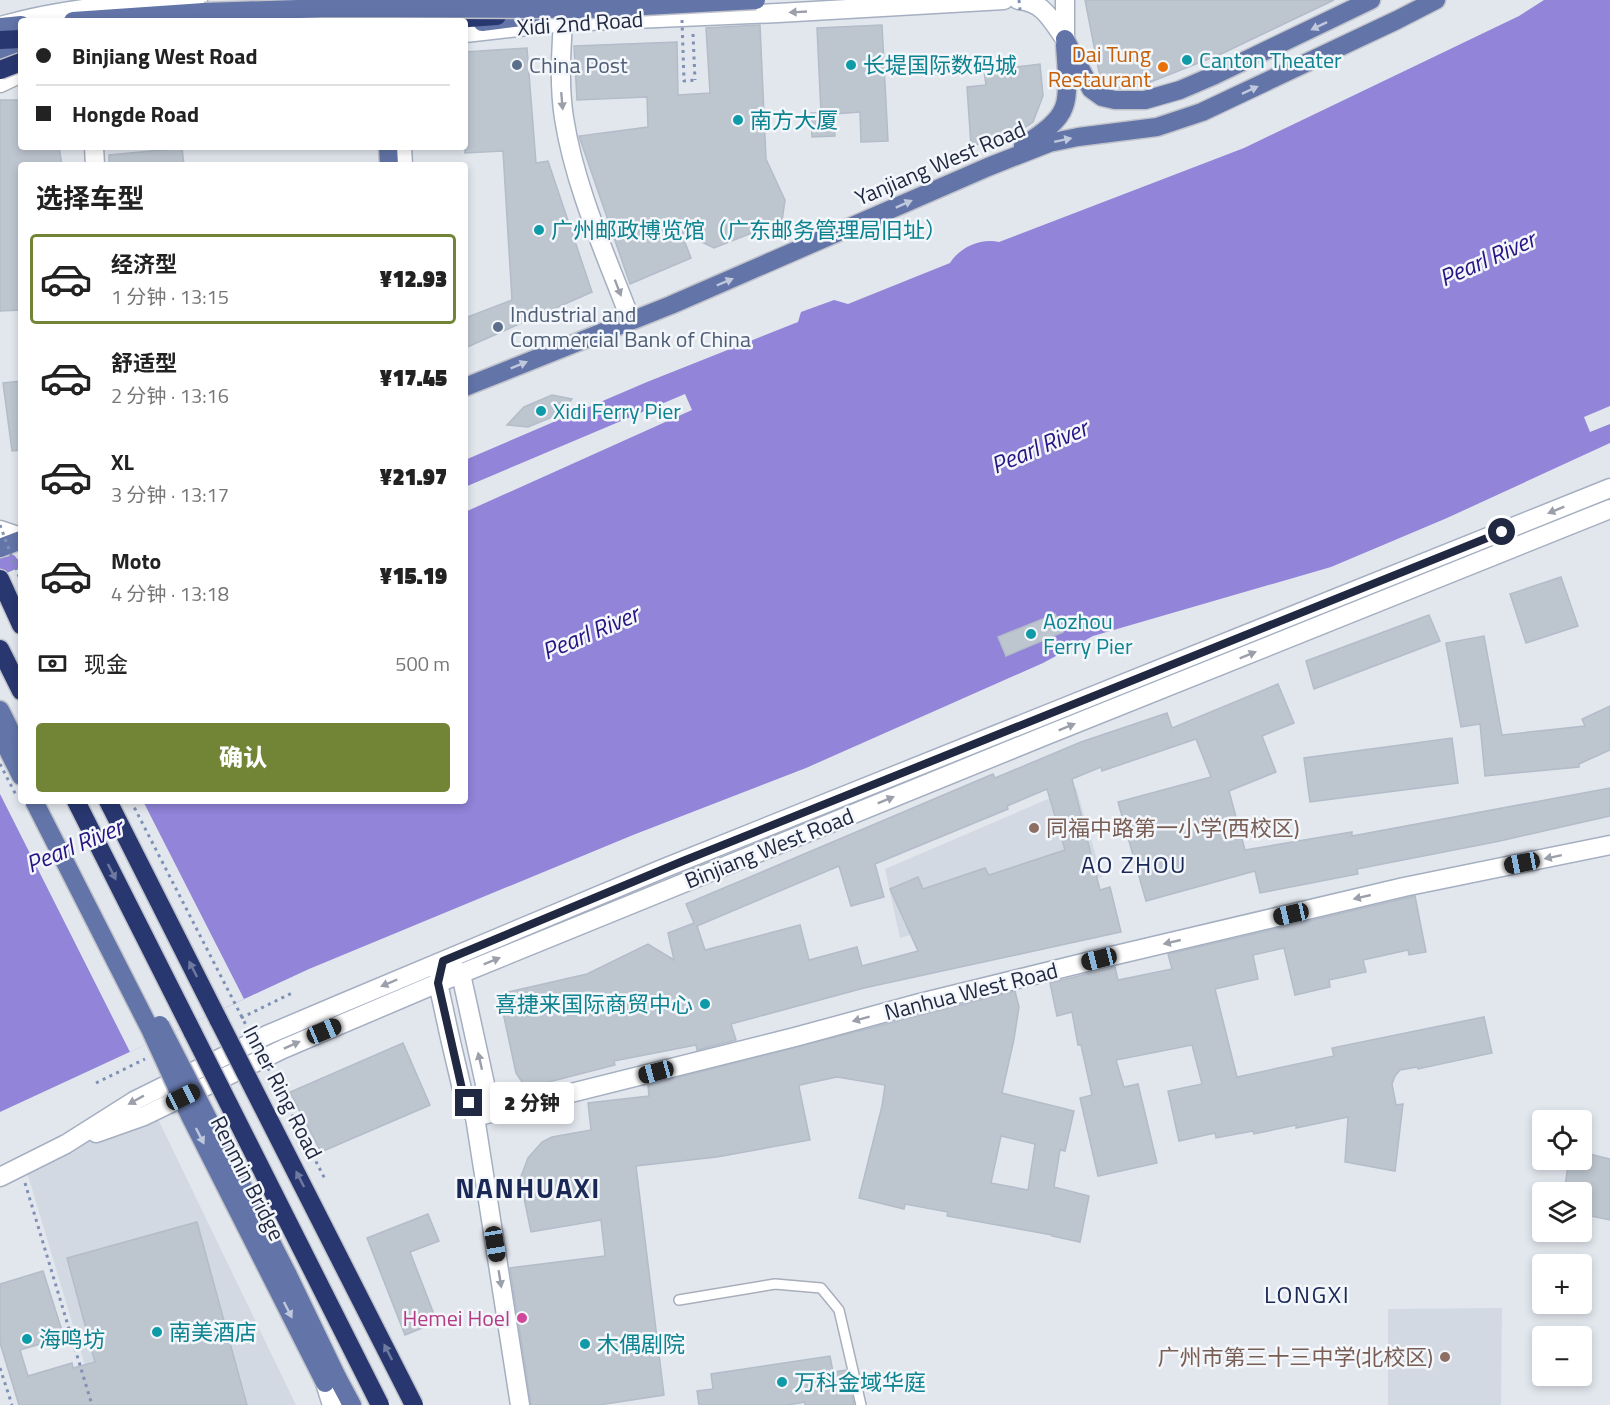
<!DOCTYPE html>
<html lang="zh">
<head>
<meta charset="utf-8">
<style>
  :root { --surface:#fff; --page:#f6f6f6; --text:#222; --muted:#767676; --line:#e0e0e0; --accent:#728536 }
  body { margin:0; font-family:"Titillium Web","Noto Sans SC",sans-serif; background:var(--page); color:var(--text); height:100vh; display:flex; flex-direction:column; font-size:22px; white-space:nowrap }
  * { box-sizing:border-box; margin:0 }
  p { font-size:20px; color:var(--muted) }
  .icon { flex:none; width:33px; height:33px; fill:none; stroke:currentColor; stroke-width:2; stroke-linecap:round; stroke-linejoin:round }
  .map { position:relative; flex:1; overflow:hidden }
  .panel { position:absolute; left:18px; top:162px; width:450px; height:642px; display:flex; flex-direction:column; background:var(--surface); border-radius:6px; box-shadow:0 3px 9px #0003 }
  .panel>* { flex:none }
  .guide { position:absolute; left:18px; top:18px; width:450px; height:132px; border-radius:6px; box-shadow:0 3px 9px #0003; display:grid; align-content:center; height:132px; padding:0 18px; background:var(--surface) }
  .tools { position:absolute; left:1532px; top:1110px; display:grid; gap:12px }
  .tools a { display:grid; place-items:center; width:60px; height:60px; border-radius:6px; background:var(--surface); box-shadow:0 3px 9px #0003; font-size:30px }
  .end { position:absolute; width:27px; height:27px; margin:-14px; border:8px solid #202941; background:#fff; box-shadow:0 0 0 3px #fff }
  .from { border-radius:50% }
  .bubble { position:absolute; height:42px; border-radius:6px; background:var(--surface); box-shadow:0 3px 9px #0003; font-size:20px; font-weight:800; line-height:42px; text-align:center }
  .car { position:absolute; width:18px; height:36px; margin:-18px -9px; border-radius:8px; box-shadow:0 0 4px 2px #0007; background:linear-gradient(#222 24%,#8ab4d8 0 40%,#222 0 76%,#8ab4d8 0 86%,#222 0) }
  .guide b { display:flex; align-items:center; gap:21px; height:57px; font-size:22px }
  .guide b+b { border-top:2px solid var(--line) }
  .guide i { width:15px; height:15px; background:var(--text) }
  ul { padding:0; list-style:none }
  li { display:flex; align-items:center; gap:18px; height:90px; margin:0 12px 9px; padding:0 6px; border:3px solid transparent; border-radius:6px }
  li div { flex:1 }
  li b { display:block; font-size:22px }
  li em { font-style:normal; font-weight:800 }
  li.on { border-color:var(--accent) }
  li>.icon { width:54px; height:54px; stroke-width:1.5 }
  h2 { padding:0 18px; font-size:27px; line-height:72px }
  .pay { display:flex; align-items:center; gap:15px; height:66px; padding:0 18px; font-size:22px }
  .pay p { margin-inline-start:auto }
  .cta { display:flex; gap:12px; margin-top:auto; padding:12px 18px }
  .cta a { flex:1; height:69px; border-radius:6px; background:var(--accent); color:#fff; font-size:24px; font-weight:800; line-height:69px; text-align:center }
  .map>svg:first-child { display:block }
  .built { fill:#d3d9e2 }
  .water { fill:#9184d9 }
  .pier { fill:#e2e7ee }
  .building { fill:#bdc5cf; stroke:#b3bcc8; stroke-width:1.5; fill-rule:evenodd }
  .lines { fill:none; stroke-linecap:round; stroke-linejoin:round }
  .lane-casing { stroke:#a8aeba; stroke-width:12 }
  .street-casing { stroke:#a8aeba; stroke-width:21 }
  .secondary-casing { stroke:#a5afc1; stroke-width:21 }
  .primary-casing { stroke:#c1c3ca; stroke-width:21 }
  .highway-casing { stroke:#c1c3ca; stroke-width:21 }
  .path { stroke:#7f90b5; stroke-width:3; stroke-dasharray:3 4.5; stroke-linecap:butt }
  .lane { stroke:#fff; stroke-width:9 }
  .street { stroke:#fff; stroke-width:18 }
  .secondary { stroke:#fff; stroke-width:18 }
  .primary { stroke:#6274a8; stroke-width:18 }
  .highway { stroke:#283770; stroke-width:18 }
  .primary-bridge-casing { stroke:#c1c3ca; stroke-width:21; stroke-linecap:butt }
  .highway-bridge-casing { stroke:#c1c3ca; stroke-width:21; stroke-linecap:butt }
  .path-bridge { stroke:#7f90b5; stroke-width:3; stroke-dasharray:3 4.5; stroke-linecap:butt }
  .primary-bridge { stroke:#6274a8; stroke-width:18 }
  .highway-bridge { stroke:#283770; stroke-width:18 }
  .oneway { fill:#9b9faa }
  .oneway2 { fill:#c0c8dd }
  .oneway3 { fill:#6f7aa0 }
  .route { stroke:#202941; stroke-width:8 }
  .culture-dot { fill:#0f9aa8; stroke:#f3f6fa; stroke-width:2 }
  .service-dot { fill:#5c6f8a; stroke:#f3f6fa; stroke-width:2 }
  .food-dot { fill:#e8710a; stroke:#f3f6fa; stroke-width:2 }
  .education-dot { fill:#8d6e63; stroke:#f3f6fa; stroke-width:2 }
  .hotel-dot { fill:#d1479c; stroke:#f3f6fa; stroke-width:2 }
  .labels { text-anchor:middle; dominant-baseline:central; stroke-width:5; stroke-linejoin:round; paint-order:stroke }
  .street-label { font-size:22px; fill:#202941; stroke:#f3f6fa }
  .food-label { font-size:22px; fill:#c56008; stroke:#f3f6fa; text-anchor:end }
  .culture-label { font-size:22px; fill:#0d838f; stroke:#f3f6fa; text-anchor:start }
  .service-label { font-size:22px; fill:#4e5e75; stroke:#f3f6fa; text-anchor:start }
  .education-label { font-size:22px; fill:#785e54; stroke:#f3f6fa; text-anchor:start }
  .hotel-label { font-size:22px; fill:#b23c85; stroke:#f3f6fa; text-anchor:end }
  .water-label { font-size:24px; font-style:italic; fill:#261384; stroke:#f3f6fa }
  .neighbourhood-label { font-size:24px; letter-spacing:1.5px; fill:#192855; stroke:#f3f6fa }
  .district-label { font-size:28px; font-weight:bold; letter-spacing:1.5px; fill:#192855; stroke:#f3f6fa }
</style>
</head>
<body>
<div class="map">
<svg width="1610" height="1405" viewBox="0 0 1610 1405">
  <rect width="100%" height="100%" fill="#e2e7ee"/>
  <!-- built -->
  <g class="built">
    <polygon points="1076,787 1102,877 900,938 885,869"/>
    <polygon points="158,1119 296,1405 97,1405 26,1169 67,1149"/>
    <polygon points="1502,1308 1501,1405 1388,1405 1388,1309"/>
  </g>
  <!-- water -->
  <g class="water">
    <path d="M1544,0H1610V443L1447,518L1331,567L1093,636L1043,663L806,768L633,835L309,969L0,1112V627L21,801H465V460L647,382L798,322L801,312L834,300L848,304L950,263C960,247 981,238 999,242L1244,148L1519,16Z"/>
    <polygon points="14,555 20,562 18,568 0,576 0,558"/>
  </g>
  <!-- pier -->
  <g class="pier">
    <polygon points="685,394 692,410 465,512 465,487"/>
    <polygon points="1610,406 1610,424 1590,432 1584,417"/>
    <polygon points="21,620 21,801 143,801 244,999 130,1052 0,794 0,627"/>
  </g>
  <!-- building -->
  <g class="building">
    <polygon points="1085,0 1334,0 1221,54 1133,89 1111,87 1099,72"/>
    <polygon points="760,25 766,159 785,200 782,221 714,248 681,232 691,258 630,284 579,136 648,127 647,97 577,100 574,46 677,42 678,95 710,93 706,28"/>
    <polygon points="882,25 888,141 861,142 860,112 834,114 835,136 812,137 811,113 821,113 817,28"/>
    <polygon points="527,48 536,163 548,161 592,292 465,348 465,318 512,300 503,151 465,153 465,52"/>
    <polygon points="1040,64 1043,96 1033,122 1021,130 1004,138 971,146 967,87 986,85 984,71"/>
    <polygon points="0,100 21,100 21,147 59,147 62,165 21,165 21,310 0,311"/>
    <polygon points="182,148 184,165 109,165 109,155"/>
    <polygon points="21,381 21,450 12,451 3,383"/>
    <polygon points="552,395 572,399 560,414 528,427 507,425 524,407"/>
    <polygon points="1561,577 1578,626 1526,643 1510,594"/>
    <polygon points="1055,614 1063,632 1006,656 998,637"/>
    <polygon points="1429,615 1440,641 1314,689 1306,661"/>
    <polygon points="1484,636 1502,735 1585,726 1582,719 1610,706 1610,750 1579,764 1579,767 1485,776 1480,724 1461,727 1446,643"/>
    <path d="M1278,684L1294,723L1262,736L1276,772L1229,791L1245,850L1352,832V836L1610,788V816L1500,841L1357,869L1358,874L1260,893L1255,871L1146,901L1118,802L1211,777L1196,739L1102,771L1101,767L1072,779L1100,890L1110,887L1121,932L864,988L731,1024L736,1040L697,1050L696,1045L614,1061L615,1065L526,1088L516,1073L499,994L587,974L648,944L674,960L668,933L694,923L686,904L993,774L995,778L1081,742L1167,713L1172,728ZM1047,789L1065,850L989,875L985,868L923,889L918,877L890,889L918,951L862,966L857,947L809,960L800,925L705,950L697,926L839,866L851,906L884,897L875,864L1008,809L1007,806Z"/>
    <polygon points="1452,738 1458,783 1310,802 1304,758"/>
    <polygon points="1415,896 1426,952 1409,955 1408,950 1363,960 1366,972 1329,980 1330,987 1295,995 1284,948 1253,955 1258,979 1215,989 1237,1077 1334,1056 1332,1048 1484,1017 1492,1053 1418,1069 1417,1067 1400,1070 1395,1076 1392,1084 1396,1105 1403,1104 1395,1171 1345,1162 1348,1117 1296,1128 1296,1125 1254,1134 1253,1131 1216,1138 1215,1133 1179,1141 1168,1091 1202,1084 1192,1045 1116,1060 1124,1087 1138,1084 1157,1163 1098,1176 1080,1098 1092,1095 1081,1045 1078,1045 1072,1012 1057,1016 1050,983 1115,967 1118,980 1172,969 1168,954"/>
    <path d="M1015,991L1019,1007L1014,1039L1002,1093L1074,1111L1065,1151L1060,1150L1054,1187L1089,1196L1080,1242L1052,1236V1235L947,1216L948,1212L905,1204L904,1209L859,1198L882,1106L885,1085L837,1077L800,1085L799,1087L810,1140L717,1157L636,1166L664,1395L599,1405H531L510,1268L605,1256L601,1220L531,1232L520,1179L528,1158L542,1142L552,1137L591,1130L588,1103L649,1096L648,1085ZM1001,1136L1035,1144L1028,1190L991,1183Z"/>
    <polygon points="403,1043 430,1105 321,1152 290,1092"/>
    <polygon points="1581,1152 1610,1159 1610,1220 1581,1214 1581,1192 1564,1192 1569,1160 1581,1160"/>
    <polygon points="428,1214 439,1241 410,1252 437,1322 405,1335 367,1238"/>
    <polygon points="197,1222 247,1405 19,1405 0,1343 0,1284 43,1271 64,1337 20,1350 28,1376 72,1363 73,1368 95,1362 67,1258"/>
    <polygon points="830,1356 833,1372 846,1370 854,1405 805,1405 805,1402 788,1405 699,1405 697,1391 713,1389 711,1374"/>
  </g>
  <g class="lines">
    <defs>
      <polyline id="lane" points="679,1300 775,1284 821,1288 839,1310 861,1405"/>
      <g id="street">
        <polyline points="0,83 21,73"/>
        <polyline points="94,147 95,165"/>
        <polyline points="0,530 21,537"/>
      </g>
      <g id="secondary">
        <path d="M1018,0C1044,2 1051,20 1065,39"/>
        <polyline points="290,21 357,18 381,12"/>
        <path d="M563,22C561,53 559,86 564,118C575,188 606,255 631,321"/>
        <path d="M4,25C69,7 131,3 198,0"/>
        <polyline points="465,33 563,22 778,13 1004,0"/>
        <polyline points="1065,39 1065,0"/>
        <polyline points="402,147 403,165"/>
        <polyline points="452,967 461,974 485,1084 484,1100 475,1117"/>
        <polyline points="441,972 438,983 450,1038 462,1089 475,1117 520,1405"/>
        <polyline points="475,1117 795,1037 920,1003 1099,959 1404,887 1610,845"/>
        <polyline points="96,1133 144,1116 283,1049 438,983 1047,735 1610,509"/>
        <polyline points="0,1177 66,1144 134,1101 267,1035 345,1002 662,869 1610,488"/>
        <polyline points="325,1383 332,1405"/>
      </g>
      <g id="primary">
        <polyline points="73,21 204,12"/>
        <polyline points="482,22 538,15"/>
        <polyline points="0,27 21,25"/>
        <polyline points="1065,39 1091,89 1102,97 1115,100 1145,100 1180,90 1215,75 1371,0"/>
        <polyline points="0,55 21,54"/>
        <path d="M1023,146C1037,136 1058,124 1064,107C1070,92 1066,62 1065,45"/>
        <polyline points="388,147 389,165"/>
        <polyline points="465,387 671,305 988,167 1049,143 1078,137 1157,127 1202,112 1397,20 1436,0"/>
        <polyline points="0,548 21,540"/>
        <polyline points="0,710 17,744"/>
        <polyline points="0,734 21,776"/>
        <polyline points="337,1377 352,1405"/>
      </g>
      <g id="highway">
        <polyline points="426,21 497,16"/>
        <polyline points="0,40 21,39"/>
        <polyline points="0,579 21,625"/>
        <polyline points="0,649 21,691"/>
        <polyline points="76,801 193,1033"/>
        <polyline points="108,801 219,1021"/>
      </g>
    </defs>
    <!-- lane casing -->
    <use href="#lane" class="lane-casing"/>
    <!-- street casing -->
    <use href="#street" class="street-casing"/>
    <!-- secondary casing -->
    <use href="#secondary" class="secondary-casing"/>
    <!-- primary casing -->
    <use href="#primary" class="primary-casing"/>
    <!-- highway casing -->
    <use href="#highway" class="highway-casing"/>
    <!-- path -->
    <g class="path">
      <polyline points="693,34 695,80"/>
      <polyline points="241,1018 294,992"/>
      <polyline points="96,1083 145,1059"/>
      <polyline points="25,1183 92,1405"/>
      <polyline points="0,1368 12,1405"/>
    </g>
    <!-- lane -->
    <use href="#lane" class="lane"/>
    <!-- street -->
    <use href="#street" class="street"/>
    <!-- secondary -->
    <use href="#secondary" class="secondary"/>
    <!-- primary -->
    <use href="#primary" class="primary"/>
    <!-- highway -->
    <use href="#highway" class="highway"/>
    <defs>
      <g id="primary-bridge">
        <polyline points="204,12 330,8 589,9 756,0"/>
        <polyline points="34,801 151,1031 190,1116 325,1383"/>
        <polyline points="160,1025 287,1273 337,1377"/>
      </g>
      <g id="highway-bridge">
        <polyline points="0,70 21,62"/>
        <polyline points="219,1021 414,1405"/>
        <polyline points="193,1033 380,1405"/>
      </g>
    </defs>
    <!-- primary-bridge casing -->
    <use href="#primary-bridge" class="primary-bridge-casing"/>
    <!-- highway-bridge casing -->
    <use href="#highway-bridge" class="highway-bridge-casing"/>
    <!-- path-bridge -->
    <g class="path-bridge">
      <polyline points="1019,0 1020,10"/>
      <polyline points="682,20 684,81 695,80"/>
      <polyline points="0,525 21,582"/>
      <polyline points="0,764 17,797"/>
      <polyline points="131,801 326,1181"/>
    </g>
    <!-- primary-bridge -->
    <use href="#primary-bridge" class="primary-bridge"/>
    <!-- highway-bridge -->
    <use href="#highway-bridge" class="highway-bridge"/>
  </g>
  <!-- one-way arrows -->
  <defs><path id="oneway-solid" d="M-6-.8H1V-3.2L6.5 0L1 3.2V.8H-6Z" transform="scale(1.5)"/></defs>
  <g class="oneway">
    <use href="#oneway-solid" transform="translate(798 12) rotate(177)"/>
    <use href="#oneway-solid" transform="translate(562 101) rotate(85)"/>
    <use href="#oneway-solid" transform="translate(618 288) rotate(69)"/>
    <use href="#oneway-solid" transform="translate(1556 510) rotate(158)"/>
    <use href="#oneway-solid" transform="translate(1248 655) rotate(-22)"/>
    <use href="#oneway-solid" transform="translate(1067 727) rotate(-22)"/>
    <use href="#oneway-solid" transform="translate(886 800) rotate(-22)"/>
    <use href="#oneway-solid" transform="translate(1553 857) rotate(168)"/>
    <use href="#oneway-solid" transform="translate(1362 897) rotate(167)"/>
    <use href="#oneway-solid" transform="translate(1172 942) rotate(167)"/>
    <use href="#oneway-solid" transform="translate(492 961) rotate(-22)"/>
    <use href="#oneway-solid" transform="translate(389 983) rotate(157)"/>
    <use href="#oneway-solid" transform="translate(861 1019) rotate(165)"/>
    <use href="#oneway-solid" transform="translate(292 1045) rotate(-24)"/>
    <use href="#oneway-solid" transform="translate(480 1061) rotate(-103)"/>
    <use href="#oneway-solid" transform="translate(136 1100) rotate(151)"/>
    <use href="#oneway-solid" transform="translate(500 1279) rotate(81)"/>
  </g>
  <g class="oneway2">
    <use href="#oneway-solid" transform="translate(1319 26) rotate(154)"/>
    <use href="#oneway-solid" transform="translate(1250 90) rotate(-25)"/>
    <use href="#oneway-solid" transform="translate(1063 140) rotate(-12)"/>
    <use href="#oneway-solid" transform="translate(904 204) rotate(-24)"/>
    <use href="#oneway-solid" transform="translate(725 282) rotate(-23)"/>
    <use href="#oneway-solid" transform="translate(519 365) rotate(-22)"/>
    <use href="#oneway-solid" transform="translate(200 1136) rotate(63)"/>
    <use href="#oneway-solid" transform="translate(288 1310) rotate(63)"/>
  </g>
  <g class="oneway3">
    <use href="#oneway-solid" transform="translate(112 872) rotate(63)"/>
    <use href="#oneway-solid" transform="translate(193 969) rotate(-117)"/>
    <use href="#oneway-solid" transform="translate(300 1179) rotate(-117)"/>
    <use href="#oneway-solid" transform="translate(388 1352) rotate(-117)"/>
  </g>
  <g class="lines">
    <!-- route -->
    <polyline class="route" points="469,1103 462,1089 438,983 443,961 683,861 1502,532"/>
  </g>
  <!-- markers -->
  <g class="culture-dot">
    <circle cx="1187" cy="60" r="6"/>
    <circle cx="851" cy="65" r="6"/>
    <circle cx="738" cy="120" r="6"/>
    <circle cx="539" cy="230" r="6"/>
    <circle cx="541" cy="411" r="6"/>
    <circle cx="1031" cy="634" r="6"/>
    <circle cx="705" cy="1004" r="6"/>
    <circle cx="157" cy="1332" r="6"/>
    <circle cx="27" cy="1339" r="6"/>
    <circle cx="585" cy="1344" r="6"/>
    <circle cx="782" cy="1382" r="6"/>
  </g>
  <g class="service-dot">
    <circle cx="517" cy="65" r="6"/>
    <circle cx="498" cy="327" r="6"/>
  </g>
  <circle class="food-dot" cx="1163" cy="67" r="6"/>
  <g class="education-dot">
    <circle cx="1034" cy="828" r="6"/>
    <circle cx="1445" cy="1357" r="6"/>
  </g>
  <circle class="hotel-dot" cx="522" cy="1318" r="6"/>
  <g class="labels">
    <!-- street labels -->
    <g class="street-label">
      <text transform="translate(580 23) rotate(-4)">Xidi 2nd Road</text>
      <text transform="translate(940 163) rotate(-23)">Yanjiang West Road</text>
      <text transform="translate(769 848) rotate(-22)">Binjiang West Road</text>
      <text transform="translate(971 991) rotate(-14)">Nanhua West Road</text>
      <text transform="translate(283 1092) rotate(63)">Inner Ring Road</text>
      <text transform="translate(248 1178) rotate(63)">Renmin Bridge</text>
    </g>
    <!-- food labels -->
    <g class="food-label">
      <text x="1151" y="54">Dai Tung<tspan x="1151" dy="25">Restaurant</tspan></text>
    </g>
    <!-- culture labels -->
    <g class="culture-label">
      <text x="1199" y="60">Canton Theater</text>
      <text x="863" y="65">长堤国际数码城</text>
      <text x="750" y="120">南方大厦</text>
      <text x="551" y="230">广州邮政博览馆（广东邮务管理局旧址）</text>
      <text x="553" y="411">Xidi Ferry Pier</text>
      <text x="1043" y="621">Aozhou<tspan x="1043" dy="25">Ferry Pier</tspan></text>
      <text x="693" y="1004" text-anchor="end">喜捷来国际商贸中心</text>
      <text x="169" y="1332">南美酒店</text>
      <text x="39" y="1339">海鸣坊</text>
      <text x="597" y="1344">木偶剧院</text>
      <text x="794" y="1382">万科金域华庭</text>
    </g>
    <!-- service labels -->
    <g class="service-label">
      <text x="529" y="65">China Post</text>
      <text x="510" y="314">Industrial and<tspan x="510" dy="25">Commercial Bank of China</tspan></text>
    </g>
    <!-- education labels -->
    <g class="education-label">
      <text x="1046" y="828">同福中路第一小学(西校区)</text>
      <text x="1433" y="1357" text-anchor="end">广州市第三十三中学(北校区)</text>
    </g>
    <!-- hotel labels -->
    <g class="hotel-label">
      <text x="510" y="1318">Hemei Hoel</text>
    </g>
    <!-- water labels -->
    <g class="water-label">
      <text transform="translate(1487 258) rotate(-24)">Pearl River</text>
      <text transform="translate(1039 446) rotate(-23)">Pearl River</text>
      <text transform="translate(590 632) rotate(-23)">Pearl River</text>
      <text transform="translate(74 845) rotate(-23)">Pearl River</text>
    </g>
    <!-- neighbourhood labels -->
    <g class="neighbourhood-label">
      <text x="1134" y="864">AO ZHOU</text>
      <text x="1307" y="1294">LONGXI</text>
    </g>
    <!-- district labels -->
    <g class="district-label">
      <text x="528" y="1187">NANHUAXI</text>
    </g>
  </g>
</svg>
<div class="tools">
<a><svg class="icon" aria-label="locate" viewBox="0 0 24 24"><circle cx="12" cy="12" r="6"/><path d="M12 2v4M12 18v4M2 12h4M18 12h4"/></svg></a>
<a><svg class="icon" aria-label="layers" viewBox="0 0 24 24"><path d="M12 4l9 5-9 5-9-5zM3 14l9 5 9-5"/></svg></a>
<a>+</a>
<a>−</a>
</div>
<i class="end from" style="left:1502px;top:532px"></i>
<i class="end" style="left:469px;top:1103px"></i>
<div class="bubble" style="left:490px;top:1082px;width:84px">2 分钟</div>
<i class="car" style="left:1522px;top:863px;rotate:259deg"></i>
<i class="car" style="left:1291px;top:914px;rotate:257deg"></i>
<i class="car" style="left:1099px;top:959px;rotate:256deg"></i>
<i class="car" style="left:324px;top:1031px;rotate:67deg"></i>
<i class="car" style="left:656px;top:1072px;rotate:255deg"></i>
<i class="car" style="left:183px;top:1097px;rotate:64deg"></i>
<i class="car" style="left:495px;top:1244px;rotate:171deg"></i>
<div class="guide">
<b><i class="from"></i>Binjiang West Road</b>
<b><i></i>Hongde Road</b>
</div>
<section class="panel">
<h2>选择车型</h2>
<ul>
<li class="on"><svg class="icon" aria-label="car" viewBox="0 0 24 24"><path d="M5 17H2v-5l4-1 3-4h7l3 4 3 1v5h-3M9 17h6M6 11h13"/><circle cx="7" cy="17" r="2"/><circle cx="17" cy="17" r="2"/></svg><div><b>经济型</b><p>1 分钟 · 13:15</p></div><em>¥12.93</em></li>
<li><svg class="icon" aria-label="car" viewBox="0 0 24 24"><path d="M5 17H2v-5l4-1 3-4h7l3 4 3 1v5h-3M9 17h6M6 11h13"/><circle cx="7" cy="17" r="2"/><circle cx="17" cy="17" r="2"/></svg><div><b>舒适型</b><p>2 分钟 · 13:16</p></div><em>¥17.45</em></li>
<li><svg class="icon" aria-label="car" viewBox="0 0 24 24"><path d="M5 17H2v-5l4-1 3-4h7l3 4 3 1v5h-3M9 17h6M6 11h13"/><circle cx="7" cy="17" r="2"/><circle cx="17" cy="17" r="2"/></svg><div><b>XL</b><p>3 分钟 · 13:17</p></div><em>¥21.97</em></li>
<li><svg class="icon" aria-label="car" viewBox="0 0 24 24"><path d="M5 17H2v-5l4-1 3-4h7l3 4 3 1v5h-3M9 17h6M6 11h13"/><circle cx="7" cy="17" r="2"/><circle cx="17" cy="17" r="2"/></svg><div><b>Moto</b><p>4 分钟 · 13:18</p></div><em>¥15.19</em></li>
</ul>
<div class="pay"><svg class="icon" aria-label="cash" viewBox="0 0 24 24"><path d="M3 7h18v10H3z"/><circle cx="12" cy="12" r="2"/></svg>现金<p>500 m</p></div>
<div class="cta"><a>确认</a></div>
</section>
</div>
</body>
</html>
